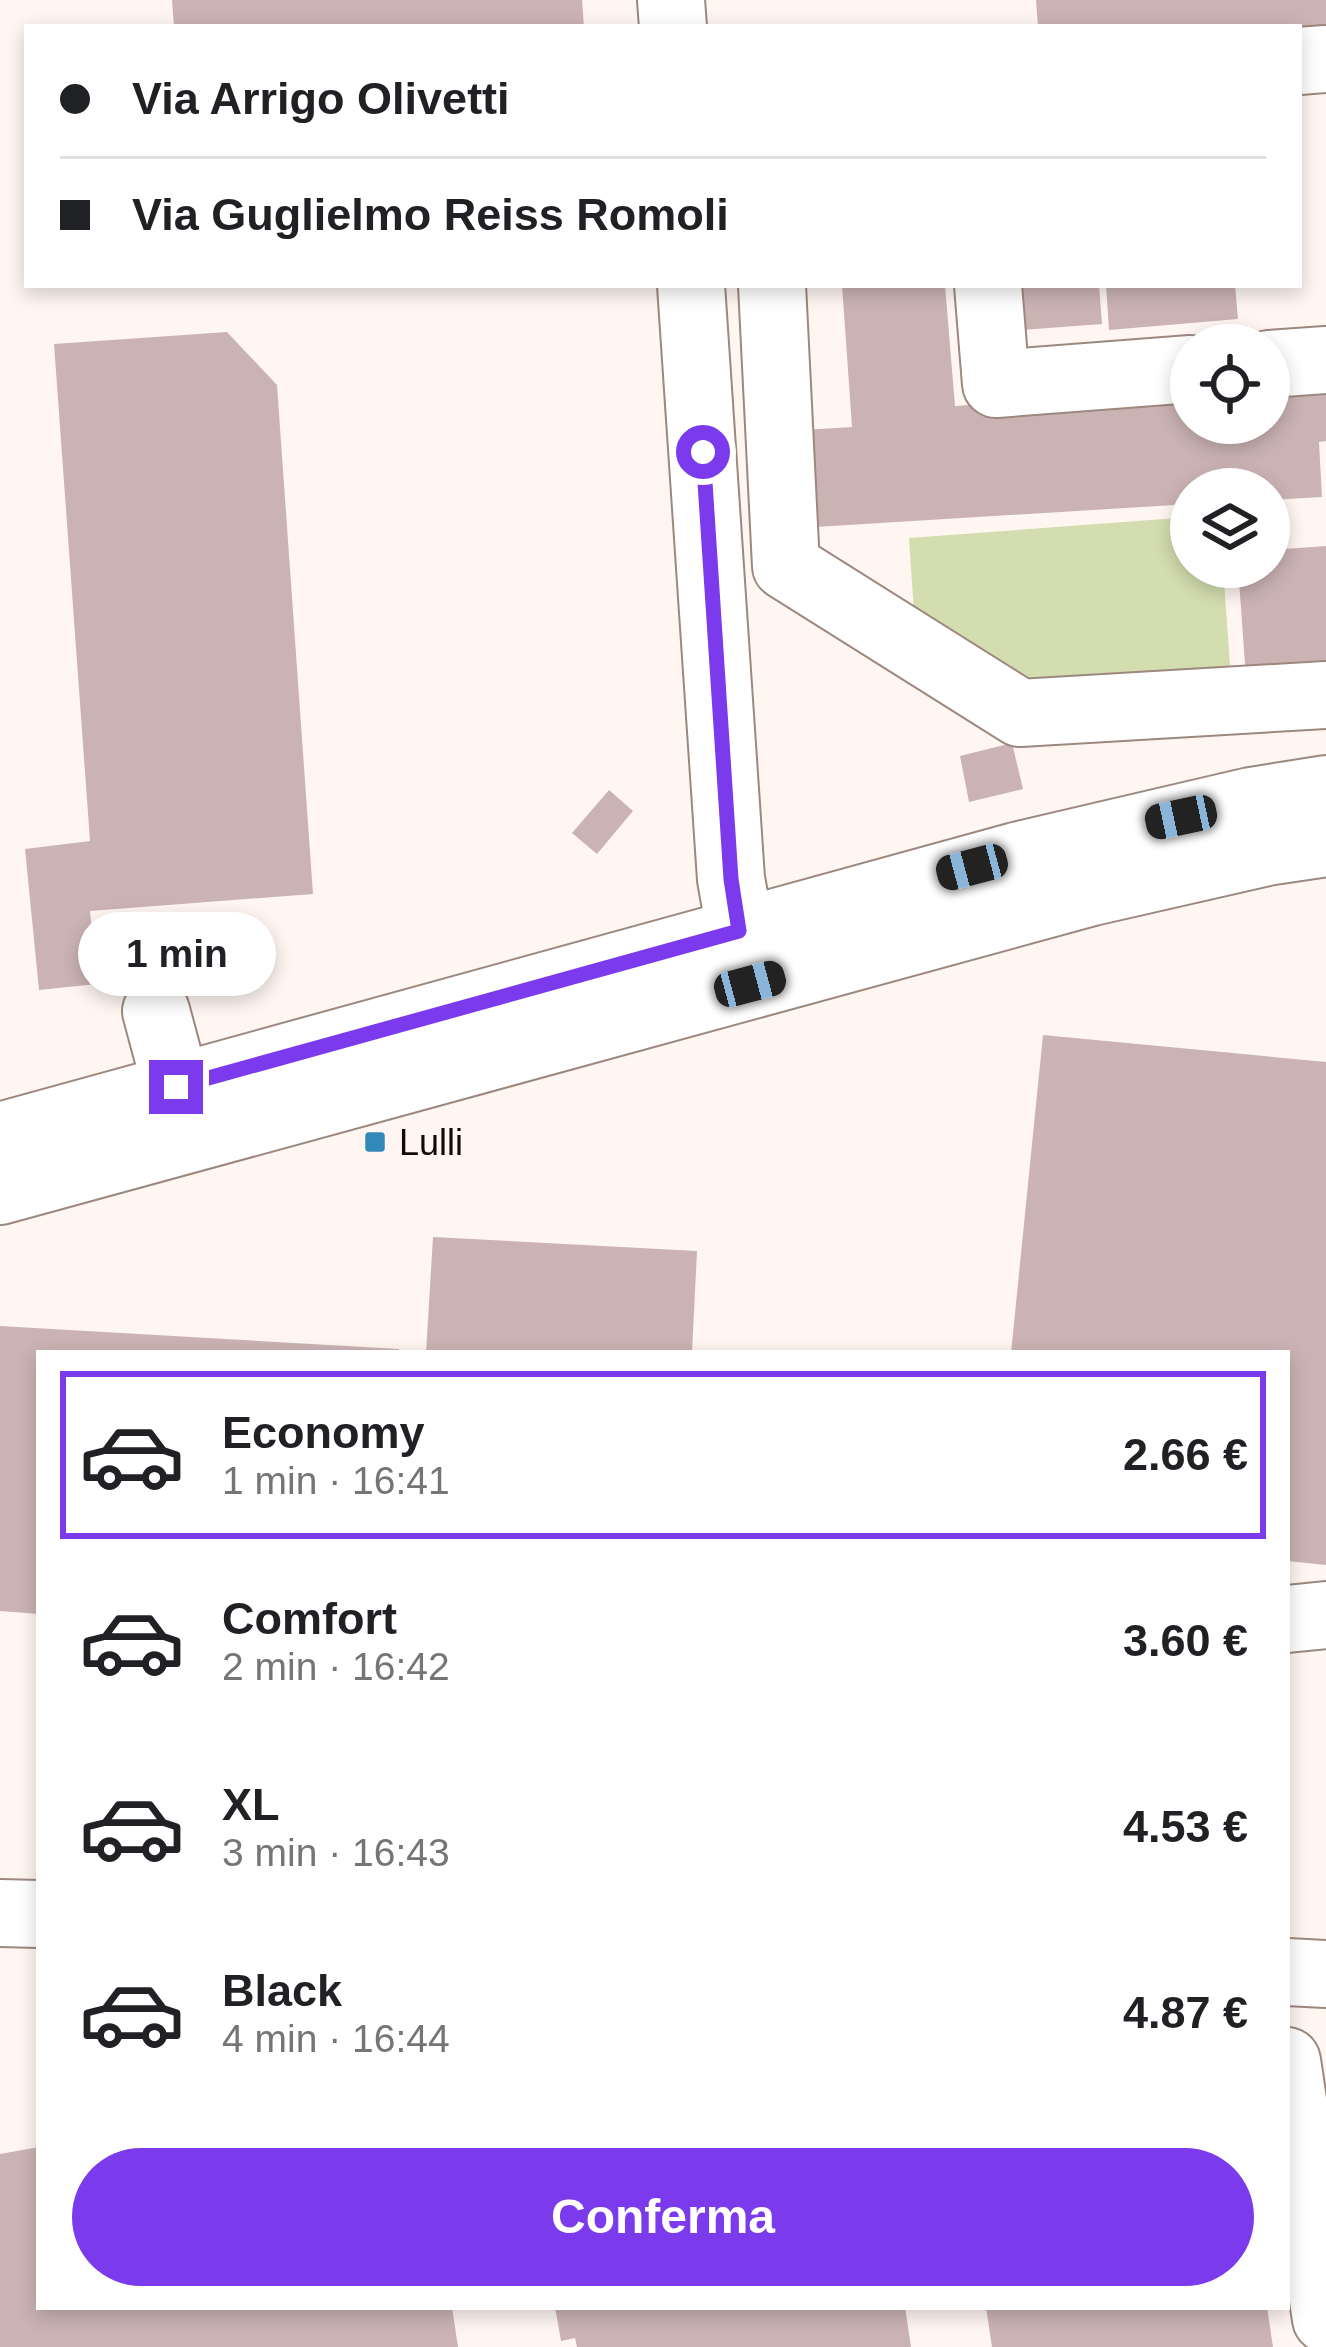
<!DOCTYPE html>
<html lang="it">
<head>
<meta charset="utf-8">
<style>
  :root { --surface:#fff; --page:#f2f2f2; --text:#202124; --muted:#757577; --line:#e0e0e0; --accent:#7c3aed }
  body { margin:0; font-family:Helvetica,sans-serif; background:var(--page); color:var(--text); height:100vh; display:flex; flex-direction:column; font-size:45px; white-space:nowrap }
  * { box-sizing:border-box; margin:0 }
  p { font-size:39px; color:var(--muted) }
  .icon { flex:none; width:66px; height:66px; fill:none; stroke:currentColor; stroke-width:2; stroke-linecap:round; stroke-linejoin:round }
  .map { position:relative; flex:1; overflow:hidden }
  .panel { position:absolute; left:36px; top:1350px; width:1254px; height:960px; display:flex; flex-direction:column; background:var(--surface); border-radius:0px; box-shadow:0 6px 18px #0003 }
  .panel>* { flex:none }
  .hud { position:absolute; left:24px; top:24px; width:1278px; height:264px; border-radius:0px; box-shadow:0 6px 18px #0003; display:grid; align-content:center; height:264px; padding:0 36px; background:var(--surface) }
  .tools { position:absolute; left:1170px; top:324px; display:grid; gap:24px }
  .tools a { display:grid; place-items:center; width:120px; height:120px; border-radius:50%; background:var(--surface); box-shadow:0 6px 18px #0003; font-size:60px }
  .end { position:absolute; width:54px; height:54px; margin:-27px; border:15px solid #7c3aed; background:#fff; box-shadow:0 0 0 6px #fff }
  .from { border-radius:50% }
  .bubble { position:absolute; height:84px; border-radius:42px; background:var(--surface); box-shadow:0 6px 18px #0003; font-size:39px; font-weight:700; line-height:84px; text-align:center }
  .car { position:absolute; width:36px; height:72px; margin:-36px -18px; border-radius:15px; box-shadow:0 0 9px 3px #0007; background:linear-gradient(#222 24%,#8ab4d8 0 40%,#222 0 76%,#8ab4d8 0 86%,#222 0) }
  .hud b { display:flex; align-items:center; gap:42px; height:114px; font-size:45px }
  .hud b+b { border-top:3px solid var(--line) }
  .hud i { width:30px; height:30px; background:var(--text) }
  ul { padding:21px 0 0; list-style:none }
  li { display:flex; align-items:center; gap:36px; height:168px; margin:0 24px 18px; padding:0 12px; border:6px solid transparent; border-radius:0px }
  li div { flex:1 }
  li b { display:block; font-size:45px }
  li em { font-style:normal; font-weight:700 }
  li.on { border-color:var(--accent) }
  li>.icon { width:108px; height:108px; stroke-width:1.5 }
  .button { display:flex; gap:24px; margin-top:auto; padding:24px 36px }
  .button a { flex:1; height:138px; border-radius:72px; background:var(--accent); color:#fff; font-size:48px; font-weight:700; line-height:138px; text-align:center }
  .map>svg:first-child { display:block }
  .green { fill:#d4ddaf }
  .building { fill:#cbb3b4 }
  .lines { fill:none; stroke-linecap:round; stroke-linejoin:round }
  .minor-casing { stroke:#9c887e; stroke-width:70 }
  .major-casing { stroke:#9c887e; stroke-width:70 }
  .minor { stroke:#fff; stroke-width:66 }
  .major { stroke:#fff; stroke-width:66 }
  .route { stroke:#7c3aed; stroke-width:15 }
  .poi-dot { fill:#3089b7; stroke:#fff6f2; stroke-width:4.5 }
  .labels { text-anchor:middle; dominant-baseline:central; stroke-width:9; stroke-linejoin:round; paint-order:stroke }
  .poi-label { font-size:36px; fill:#110a07; stroke:#fff6f2; text-anchor:start }
</style>
</head>
<body>
<div class="map">
<svg width="1326" height="2347" viewBox="0 0 1326 2347">
  <rect width="100%" height="100%" fill="#fff6f2"/>
  <!-- green -->
  <polygon class="green" points="1191,517 1191,567 1223,567 1231,678 1027,693 914,613 909,538"/>
  <!-- building -->
  <g class="building">
    <polygon points="172,0 582,0 584,27 174,27"/>
    <polygon points="1036,0 1326,0 1326,26 1038,27"/>
    <polygon points="842,285 945,285 955,406 1191,390 1191,423 1269,423 1269,385 1326,381 1326,441 1319,442 1322,497 1269,500 1269,489 1191,489 1191,504 816,527 804,430 852,427"/>
    <polygon points="1019,285 1099,285 1102,324 1022,330"/>
    <polygon points="1106,285 1235,285 1238,319 1109,330"/>
    <polygon points="227,332 277,385 313,894 90,911 97,984 39,990 25,849 90,841 54,344"/>
    <polygon points="1326,546 1326,672 1246,678 1238,567 1269,567 1269,550"/>
    <polygon points="1012,743 1023,789 969,802 960,756"/>
    <polygon points="609,790 633,811 597,854 572,833"/>
    <polygon points="1043,1035 1326,1062 1326,1565 1287,1561 1287,1353 1011,1353"/>
    <polygon points="433,1237 697,1251 692,1353 426,1353"/>
    <polygon points="0,1326 399,1349 399,1353 39,1353 39,1614 0,1611"/>
    <polygon points="39,2147 39,2307 452,2307 458,2347 0,2347 0,2154"/>
    <polygon points="555,2307 905,2307 911,2347 577,2347 575,2338 561,2341"/>
    <polygon points="986,2307 1267,2307 1273,2347 992,2347"/>
  </g>
  <g class="lines">
    <defs>
      <g id="minor">
        <polyline points="671,0 673,27"/>
        <polyline points="1299,61 1326,59"/>
        <polyline points="691,285 731,879 750,984"/>
        <polyline points="772,285 786,566 1020,713 1326,695"/>
        <polyline points="988,285 996,384 1191,369"/>
        <polyline points="1269,364 1326,360"/>
        <polyline points="156,1011 190,1138"/>
        <polyline points="1287,1619 1326,1615"/>
        <polyline points="0,1913 39,1914"/>
        <polyline points="1287,1972 1326,1974"/>
        <polyline points="1287,2061 1326,2319"/>
      </g>
      <g id="major">
        <polyline points="0,1136 1016,856 1251,801 1326,789"/>
        <polyline points="0,1191 1092,892 1267,852 1326,843"/>
      </g>
    </defs>
    <!-- minor casing -->
    <use href="#minor" class="minor-casing"/>
    <!-- major casing -->
    <use href="#major" class="major-casing"/>
    <!-- minor -->
    <use href="#minor" class="minor"/>
    <!-- major -->
    <use href="#major" class="major"/>
  </g>
  <g class="lines">
    <!-- route -->
    <polyline class="route" points="176,1087 739,931 731,879 703,452"/>
  </g>
  <!-- markers -->
  <rect class="poi-dot" x="363" y="1130" width="24" height="24" rx="6"/>
  <g class="labels">
    <!-- poi labels -->
    <g class="poi-label">
      <text x="399" y="1142">Lulli</text>
    </g>
  </g>
</svg>
<div class="tools">
<a><svg class="icon" aria-label="locate" viewBox="0 0 24 24"><circle cx="12" cy="12" r="6"/><path d="M12 2v4M12 18v4M2 12h4M18 12h4"/></svg></a>
<a><svg class="icon" aria-label="layers" viewBox="0 0 24 24"><path d="M12 4l9 5-9 5-9-5zM3 14l9 5 9-5"/></svg></a>
</div>
<i class="end from" style="left:703px;top:452px"></i>
<i class="end" style="left:176px;top:1087px"></i>
<div class="bubble" style="left:78px;top:912px;width:198px">1 min</div>
<i class="car" style="left:1181px;top:817px;rotate:258deg"></i>
<i class="car" style="left:972px;top:867px;rotate:255deg"></i>
<i class="car" style="left:750px;top:984px;rotate:75deg"></i>
<div class="hud">
<b><i class="from"></i>Via Arrigo Olivetti</b>
<b><i></i>Via Guglielmo Reiss Romoli</b>
</div>
<section class="panel">
<ul>
<li class="on"><svg class="icon" aria-label="car" viewBox="0 0 24 24"><path d="M5 17H2v-5l4-1 3-4h7l3 4 3 1v5h-3M9 17h6M6 11h13"/><circle cx="7" cy="17" r="2"/><circle cx="17" cy="17" r="2"/></svg><div><b>Economy</b><p>1 min · 16:41</p></div><em>2.66 €</em></li>
<li><svg class="icon" aria-label="car" viewBox="0 0 24 24"><path d="M5 17H2v-5l4-1 3-4h7l3 4 3 1v5h-3M9 17h6M6 11h13"/><circle cx="7" cy="17" r="2"/><circle cx="17" cy="17" r="2"/></svg><div><b>Comfort</b><p>2 min · 16:42</p></div><em>3.60 €</em></li>
<li><svg class="icon" aria-label="car" viewBox="0 0 24 24"><path d="M5 17H2v-5l4-1 3-4h7l3 4 3 1v5h-3M9 17h6M6 11h13"/><circle cx="7" cy="17" r="2"/><circle cx="17" cy="17" r="2"/></svg><div><b>XL</b><p>3 min · 16:43</p></div><em>4.53 €</em></li>
<li><svg class="icon" aria-label="car" viewBox="0 0 24 24"><path d="M5 17H2v-5l4-1 3-4h7l3 4 3 1v5h-3M9 17h6M6 11h13"/><circle cx="7" cy="17" r="2"/><circle cx="17" cy="17" r="2"/></svg><div><b>Black</b><p>4 min · 16:44</p></div><em>4.87 €</em></li>
</ul>
<div class="button"><a>Conferma</a></div>
</section>
</div>
</body>
</html>
